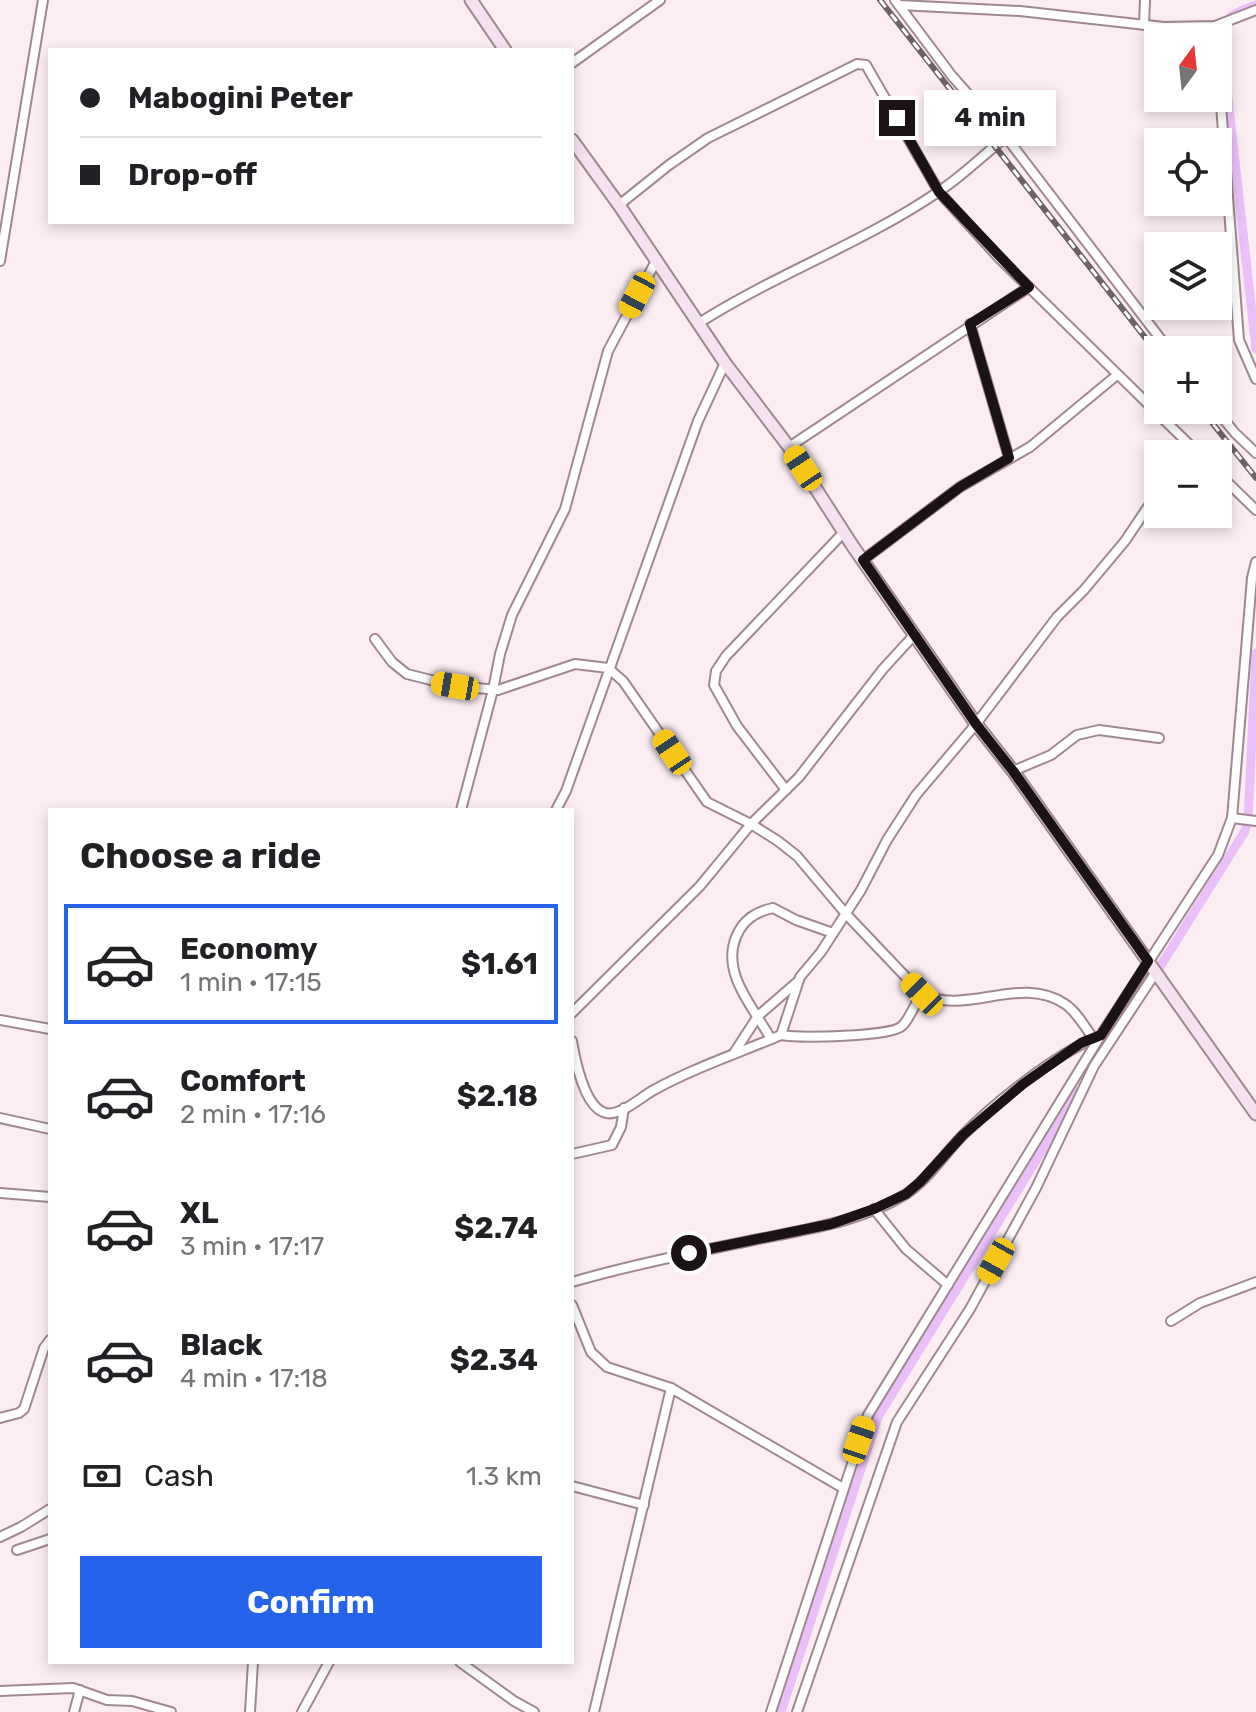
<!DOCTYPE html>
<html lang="en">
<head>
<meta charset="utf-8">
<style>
  :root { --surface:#fff; --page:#f6f6f6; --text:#202124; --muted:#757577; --line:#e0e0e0; --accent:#2563eb }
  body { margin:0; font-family:Rubik,sans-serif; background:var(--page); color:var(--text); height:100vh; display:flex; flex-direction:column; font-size:30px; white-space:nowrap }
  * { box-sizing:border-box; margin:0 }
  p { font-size:26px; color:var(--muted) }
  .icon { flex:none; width:44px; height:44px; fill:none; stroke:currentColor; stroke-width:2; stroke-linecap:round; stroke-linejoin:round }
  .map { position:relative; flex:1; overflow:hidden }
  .drawer { position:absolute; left:48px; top:808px; width:526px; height:856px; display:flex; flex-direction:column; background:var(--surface); border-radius:0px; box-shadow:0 4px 12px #0003 }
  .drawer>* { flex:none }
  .hud { position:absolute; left:48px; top:48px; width:526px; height:176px; border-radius:0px; box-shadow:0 4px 12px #0003; display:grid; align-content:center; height:176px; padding:0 32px; background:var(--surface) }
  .needle { width:52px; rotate:15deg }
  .buttons { position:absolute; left:1144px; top:24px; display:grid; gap:16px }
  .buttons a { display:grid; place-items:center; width:88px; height:88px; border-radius:0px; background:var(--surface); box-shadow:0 4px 12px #0003; font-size:40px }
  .end { position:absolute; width:36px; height:36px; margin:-18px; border:10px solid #1a1215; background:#fff; box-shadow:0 0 0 4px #fff }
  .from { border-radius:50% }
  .bubble { position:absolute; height:56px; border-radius:0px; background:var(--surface); box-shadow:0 4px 12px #0003; font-size:26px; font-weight:700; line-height:56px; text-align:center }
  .car { position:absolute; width:24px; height:48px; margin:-24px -12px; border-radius:10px; box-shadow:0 0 6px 2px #0007; background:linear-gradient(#f5c518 24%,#345 0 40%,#f5c518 0 76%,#345 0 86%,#f5c518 0) }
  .hud b { display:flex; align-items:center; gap:28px; height:76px; font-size:30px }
  .hud b+b { border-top:2px solid var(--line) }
  .hud i { width:20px; height:20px; background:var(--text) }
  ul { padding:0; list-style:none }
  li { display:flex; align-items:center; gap:24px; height:120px; margin:0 16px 12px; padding:0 16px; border:4px solid transparent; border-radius:0px }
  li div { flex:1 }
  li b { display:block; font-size:30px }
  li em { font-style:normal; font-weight:700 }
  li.active { border-color:var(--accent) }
  li>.icon { width:72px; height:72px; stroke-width:1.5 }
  h2 { padding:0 32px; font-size:36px; line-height:96px }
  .pay { display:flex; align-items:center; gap:20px; height:88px; padding:0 32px; font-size:30px }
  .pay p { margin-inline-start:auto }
  .primary-button { display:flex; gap:16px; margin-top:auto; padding:16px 32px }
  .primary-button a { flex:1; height:92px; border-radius:0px; background:var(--accent); color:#fff; font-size:32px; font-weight:700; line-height:92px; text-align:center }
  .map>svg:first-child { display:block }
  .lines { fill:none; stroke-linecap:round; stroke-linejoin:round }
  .canal { stroke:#ebc0fa; stroke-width:9 }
  .street-casing { stroke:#a08890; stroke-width:12 }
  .secondary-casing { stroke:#a08890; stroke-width:15 }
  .street { stroke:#fff; stroke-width:8 }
  .secondary { stroke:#f5e2f0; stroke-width:11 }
  .rail-casing { stroke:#6d6266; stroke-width:6 }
  .rail { stroke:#fff; stroke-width:3; stroke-dasharray:9; stroke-linecap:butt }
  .route { stroke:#1a1215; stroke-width:10 }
</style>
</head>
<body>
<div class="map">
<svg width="1256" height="1712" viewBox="0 0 1256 1712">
  <rect width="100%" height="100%" fill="#fcedf2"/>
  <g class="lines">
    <!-- canal -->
    <g class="canal">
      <path d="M1256,5C1238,12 1224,15 1221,36L1256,349"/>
      <polyline points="1153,978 1245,831 1248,821 1256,653"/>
      <polyline points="781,1712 878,1417 1079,1091"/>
    </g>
    <defs>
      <g id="street">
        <polyline points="895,0 952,76 1006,137 1169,350"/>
        <polyline points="899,5 1020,11 1164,27 1215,26 1256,10"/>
        <polyline points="1144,25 1145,0"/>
        <polyline points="1215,26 1216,38"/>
        <polyline points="572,63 660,0"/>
        <polyline points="1218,66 1239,340 1256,379"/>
        <polyline points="619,205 669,165 708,138 857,64 866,65 939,192 1000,259 1199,454"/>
        <polyline points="0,261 43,0"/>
        <path d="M699,323C776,274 863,243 938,192C963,176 983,155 1006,137"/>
        <polyline points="970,324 1009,458"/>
        <polyline points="1216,410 1235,433 1256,453"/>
        <polyline points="789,447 1029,287"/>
        <polyline points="1218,473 1256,510"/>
        <polyline points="863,560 960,487 1030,447 1117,375"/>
        <path d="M375,639L392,662L407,674L455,686L498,690L575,664L608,668L623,681L707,802L751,824L778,841L797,856L846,914L922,994C967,1016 1020,974 1065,1004C1076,1011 1085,1027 1093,1038"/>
        <polyline points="1013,771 1051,755 1077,735 1099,730 1159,738"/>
        <polyline points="786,790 737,726 714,685 716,671 726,656 844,532"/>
        <polyline points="461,810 493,690 500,654 512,615 565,509 608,351 656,261"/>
        <polyline points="556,810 566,791 698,421 725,363"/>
        <polyline points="1232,818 1256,821"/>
        <polyline points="572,1013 700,886 751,824 799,777 883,669 915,634"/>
        <polyline points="0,1020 50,1029"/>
        <path d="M781,1035C799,1038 891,1037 902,1026C909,1020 915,1003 922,994"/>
        <path d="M771,1039C754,1008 721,974 736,937C743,920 755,912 773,908L796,920L833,933"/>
        <path d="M572,1041C575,1059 584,1104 603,1112C617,1119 640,1098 652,1091C693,1068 739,1053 781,1035L800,977L821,952L861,890L887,840L916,795L976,724L1057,617L1084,590L1125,541L1158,492"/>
        <polyline points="734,1053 758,1016 796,983"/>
        <polyline points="0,1118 50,1129"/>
        <polyline points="572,1154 612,1145 621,1127 624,1108"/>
        <polyline points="0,1193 50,1197"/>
        <polyline points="874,1209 906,1249 948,1285"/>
        <path d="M572,1282C631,1265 689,1253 749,1241C801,1230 860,1223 906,1194C927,1180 943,1156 960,1138C993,1104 1054,1055 1097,1037"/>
        <polyline points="572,1305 591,1352 607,1367 671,1388 843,1488"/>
        <polyline points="1171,1321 1200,1303 1256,1282"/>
        <polyline points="0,1418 19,1413 24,1409 44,1348 50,1340"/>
        <polyline points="572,1486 644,1505"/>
        <polyline points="0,1537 21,1527 50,1509"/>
        <polyline points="17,1550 50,1539"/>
        <polyline points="460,1662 514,1701 534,1712"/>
        <polyline points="0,1691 73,1688 107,1700 132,1701 171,1712"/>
        <polyline points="74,1712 80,1690"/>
        <polyline points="250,1712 253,1662"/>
        <polyline points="302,1712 329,1662"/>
        <polyline points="594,1712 671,1388"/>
        <polyline points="771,1712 868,1415 1101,1035 1218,855 1232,818 1252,578 1256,562"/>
        <polyline points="797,1712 897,1422 970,1309 1036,1188 1094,1066 1156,972"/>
      </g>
      <g id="secondary">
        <polyline points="471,0 505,50"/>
        <polyline points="572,140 619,205 725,363 789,447 852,545 976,724 1013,771 1256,1114"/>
      </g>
    </defs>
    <!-- street casing -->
    <use href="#street" class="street-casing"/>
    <!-- secondary casing -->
    <use href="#secondary" class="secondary-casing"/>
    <!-- street -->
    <use href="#street" class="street"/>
    <!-- secondary -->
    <use href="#secondary" class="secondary"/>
    <defs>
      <g id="rail">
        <polyline points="880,0 1158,354"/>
        <polyline points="1202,410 1256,478"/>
      </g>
    </defs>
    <!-- rail casing -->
    <use href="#rail" class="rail-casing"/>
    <!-- rail -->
    <use href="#rail" class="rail"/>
  </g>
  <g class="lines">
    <!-- route -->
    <polyline class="route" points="689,1253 831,1224 874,1209 906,1194 920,1182 963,1135 1023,1084 1081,1043 1101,1035 1148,961 1013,771 976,724 863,560 960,487 1009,458 970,324 1029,287 939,192 897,118"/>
  </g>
</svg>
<div class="buttons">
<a><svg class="needle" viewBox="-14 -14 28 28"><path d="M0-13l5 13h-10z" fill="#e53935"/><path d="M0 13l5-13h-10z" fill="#757577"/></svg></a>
<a><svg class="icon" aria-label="locate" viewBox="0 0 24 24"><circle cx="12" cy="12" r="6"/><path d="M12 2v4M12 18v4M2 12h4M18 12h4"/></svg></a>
<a><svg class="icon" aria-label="layers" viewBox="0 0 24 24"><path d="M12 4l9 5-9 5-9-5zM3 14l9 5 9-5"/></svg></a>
<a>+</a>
<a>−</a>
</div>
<i class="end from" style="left:689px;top:1253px"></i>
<i class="end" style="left:897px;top:118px"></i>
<div class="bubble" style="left:924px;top:90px;width:132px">4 min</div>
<i class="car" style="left:637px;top:295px;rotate:208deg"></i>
<i class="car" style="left:803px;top:468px;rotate:327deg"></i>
<i class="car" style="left:455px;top:686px;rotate:280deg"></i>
<i class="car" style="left:672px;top:752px;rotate:326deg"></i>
<i class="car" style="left:922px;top:994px;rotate:316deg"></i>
<i class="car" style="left:996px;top:1261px;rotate:209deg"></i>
<i class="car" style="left:859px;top:1440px;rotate:19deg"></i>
<div class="hud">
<b><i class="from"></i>Mabogini Peter</b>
<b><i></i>Drop-off</b>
</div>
<section class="drawer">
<h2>Choose a ride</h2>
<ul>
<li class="active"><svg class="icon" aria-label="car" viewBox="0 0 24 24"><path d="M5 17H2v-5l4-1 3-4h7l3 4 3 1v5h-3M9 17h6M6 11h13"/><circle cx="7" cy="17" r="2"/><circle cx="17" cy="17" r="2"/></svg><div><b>Economy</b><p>1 min · 17:15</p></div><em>$1.61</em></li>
<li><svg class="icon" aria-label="car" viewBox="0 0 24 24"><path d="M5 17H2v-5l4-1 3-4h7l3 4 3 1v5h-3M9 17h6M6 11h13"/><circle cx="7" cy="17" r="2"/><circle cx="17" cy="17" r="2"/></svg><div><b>Comfort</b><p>2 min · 17:16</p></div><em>$2.18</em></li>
<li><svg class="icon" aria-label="car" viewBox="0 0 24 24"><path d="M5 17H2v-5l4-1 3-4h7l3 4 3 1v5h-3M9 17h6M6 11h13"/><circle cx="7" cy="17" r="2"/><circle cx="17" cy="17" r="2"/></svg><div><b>XL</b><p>3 min · 17:17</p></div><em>$2.74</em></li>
<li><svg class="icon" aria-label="car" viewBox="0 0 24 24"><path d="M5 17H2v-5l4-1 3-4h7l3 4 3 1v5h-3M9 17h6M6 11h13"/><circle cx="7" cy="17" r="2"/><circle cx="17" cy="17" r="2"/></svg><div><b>Black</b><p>4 min · 17:18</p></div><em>$2.34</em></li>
</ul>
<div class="pay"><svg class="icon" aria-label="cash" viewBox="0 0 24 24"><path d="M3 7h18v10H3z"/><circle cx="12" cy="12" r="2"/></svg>Cash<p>1.3 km</p></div>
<div class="primary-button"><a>Confirm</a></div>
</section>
</div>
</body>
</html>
